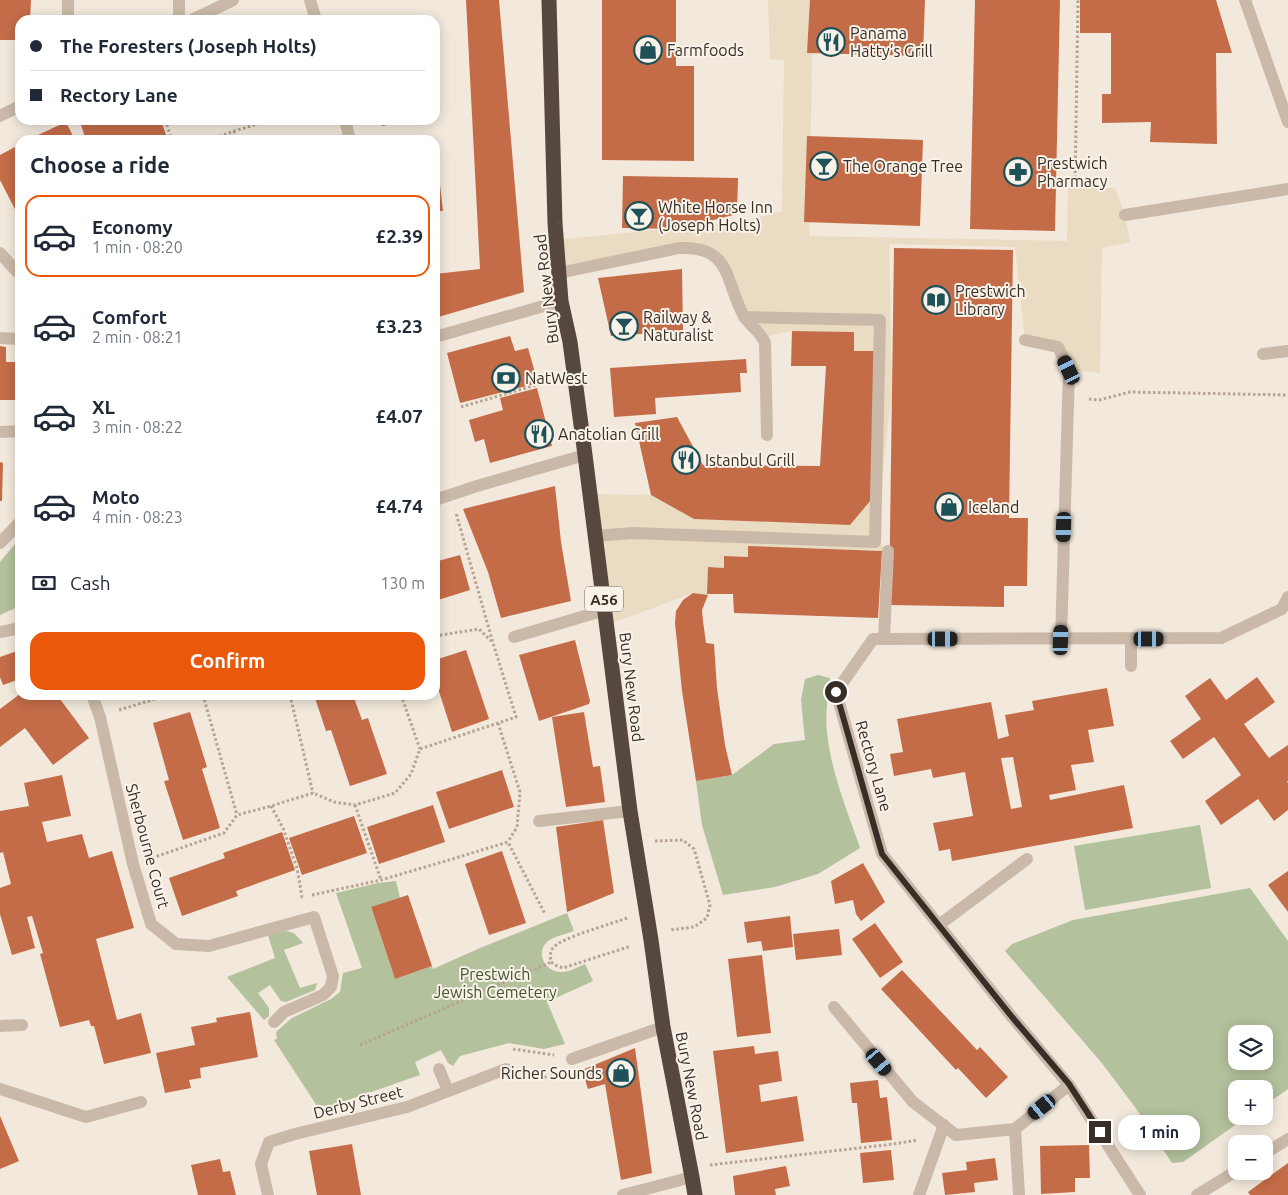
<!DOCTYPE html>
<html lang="en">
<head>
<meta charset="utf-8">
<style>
  :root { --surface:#fff; --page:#f6f6f7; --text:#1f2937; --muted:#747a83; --line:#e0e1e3; --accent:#ea580c }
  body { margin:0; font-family:Ubuntu,sans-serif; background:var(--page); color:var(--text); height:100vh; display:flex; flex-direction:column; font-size:19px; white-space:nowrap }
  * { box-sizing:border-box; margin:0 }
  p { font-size:16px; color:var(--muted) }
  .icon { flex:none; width:28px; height:28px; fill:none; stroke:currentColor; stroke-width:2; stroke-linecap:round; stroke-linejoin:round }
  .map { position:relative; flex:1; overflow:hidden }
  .details { position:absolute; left:15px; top:135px; width:425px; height:565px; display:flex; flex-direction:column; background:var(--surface); border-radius:15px; box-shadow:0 2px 12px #0003 }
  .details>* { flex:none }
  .hud { position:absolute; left:15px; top:15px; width:425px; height:110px; border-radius:15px; box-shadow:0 2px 12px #0003; display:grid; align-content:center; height:110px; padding:0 15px; background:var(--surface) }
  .tools { position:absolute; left:1228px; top:1025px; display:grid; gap:10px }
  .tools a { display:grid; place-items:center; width:45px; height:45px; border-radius:10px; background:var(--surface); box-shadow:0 2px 12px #0003; font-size:25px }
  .end { position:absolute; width:22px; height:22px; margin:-11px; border:6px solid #372e28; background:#fff; box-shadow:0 0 0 2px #fff }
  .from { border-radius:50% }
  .bubble { position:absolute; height:35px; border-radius:15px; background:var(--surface); box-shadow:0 2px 12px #0003; font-size:16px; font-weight:700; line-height:35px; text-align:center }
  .car { position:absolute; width:15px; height:30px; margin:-15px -8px; border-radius:6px; box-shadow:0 0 4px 1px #0007; background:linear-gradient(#222 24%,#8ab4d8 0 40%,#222 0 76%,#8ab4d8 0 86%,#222 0) }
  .hud b { display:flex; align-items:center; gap:18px; height:48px; font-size:19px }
  .hud b+b { border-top:1px solid var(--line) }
  .hud i { width:12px; height:12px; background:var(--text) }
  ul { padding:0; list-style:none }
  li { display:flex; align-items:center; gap:15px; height:82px; margin:0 10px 8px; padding:0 5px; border:2px solid transparent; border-radius:15px }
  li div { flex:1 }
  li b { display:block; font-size:19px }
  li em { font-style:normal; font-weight:700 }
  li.current { border-color:var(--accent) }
  li>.icon { width:45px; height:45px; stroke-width:1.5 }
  h2 { padding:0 15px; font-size:22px; line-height:60px }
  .pay { display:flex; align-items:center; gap:12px; height:55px; padding:0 15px; font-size:19px }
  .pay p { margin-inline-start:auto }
  .primary-button { display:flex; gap:10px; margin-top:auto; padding:10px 15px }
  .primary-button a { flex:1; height:58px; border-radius:15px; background:var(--accent); color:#fff; font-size:20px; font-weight:700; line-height:58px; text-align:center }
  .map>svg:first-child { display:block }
  .green { fill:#b3c19c; fill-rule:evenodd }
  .plaza { fill:#eadbc3 }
  .building { fill:#c46c48; fill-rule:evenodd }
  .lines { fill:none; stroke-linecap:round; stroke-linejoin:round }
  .path { stroke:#b6a392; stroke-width:3; stroke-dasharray:2.5 2.5; stroke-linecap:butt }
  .minor { stroke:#cab9a8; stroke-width:12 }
  .highway { stroke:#57483f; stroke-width:15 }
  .route { stroke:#372e28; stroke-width:6 }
  .labels { text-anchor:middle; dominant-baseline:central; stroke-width:4; stroke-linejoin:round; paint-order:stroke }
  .shield { fill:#f9f2e9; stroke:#716962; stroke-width:1 }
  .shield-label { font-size:15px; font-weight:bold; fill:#372e28 }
  .poi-label { font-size:16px; fill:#372e28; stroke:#f9f2e9; text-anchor:start }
  .street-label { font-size:16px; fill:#372e28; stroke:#f9f2e9 }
  .park-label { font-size:16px; fill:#44552c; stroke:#f9f2e9 }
</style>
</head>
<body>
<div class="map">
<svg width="1288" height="1195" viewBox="0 0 1288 1195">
  <rect width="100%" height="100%" fill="#f2e9dc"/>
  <!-- green -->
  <g class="green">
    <polygon points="20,538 20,606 0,615 0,562"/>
    <path d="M818,675L830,678C828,696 825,714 827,732C831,772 847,810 860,848L818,874L775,887L723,895L702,825L696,781L732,775L774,744L805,740L801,700L805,679Z"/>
    <polygon points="1200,825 1211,888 1085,910 1074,846"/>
    <path d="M396,881L400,898L371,908L395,979L432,966L433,969L480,948L567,913L574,931C566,934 555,936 548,941C535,952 544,971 560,972C568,973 578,967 585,964L593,981L547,1002L565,1044L544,1049L509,1043L460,1056L453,1066L448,1063L441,1050L415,1062L420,1075L334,1105L317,1106L274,1040L277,1039L276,1032L292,1018L331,999L340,992L343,973L362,968L336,893L378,883Z"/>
    <path d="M1250,888L1288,941V1089L1264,1106V1089H1236V1116H1248L1183,1162L1172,1163L1135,1107L1101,1062L1005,951L1012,944L1073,920ZM1236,1034H1264V1061H1236Z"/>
    <polygon points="286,931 294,933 303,943 284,950 300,988 317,983 315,990 286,1002 281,1001 270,985 258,993 269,1008 269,1016 264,1020 227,977 275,958 268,935"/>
  </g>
  <!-- plaza -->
  <polygon class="plaza" points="768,0 813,0 809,236 1067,241 1068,188 1115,188 1125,215 1130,242 1102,248 1100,373 1069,370 1058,347 1025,340 1015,247 889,244 892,390 875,539 888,551 748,546 748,557 724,556 724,568 708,568 707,594 708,595 693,593 607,625 590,494 651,495 694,519 850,525 871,500 854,351 854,332 792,331 763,337 724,267 703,250 559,273 556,240 744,221 782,211 784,60 770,59"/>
  <!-- building -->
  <g class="building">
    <polygon points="0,0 31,0 30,20 20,20 20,40 0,40"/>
    <polygon points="466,0 499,0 524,292 435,318 435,274 480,269"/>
    <polygon points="602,0 676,0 676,66 694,66 694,161 602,160"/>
    <polygon points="810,0 925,0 923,56 807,53"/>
    <polygon points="975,0 1060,0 1055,231 970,229"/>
    <polygon points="1080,0 1216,0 1232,53 1216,53 1217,144 1150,142 1151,122 1102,123 1102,94 1111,94 1111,33 1080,33"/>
    <polygon points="84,120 161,120 166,135 152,140 86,140 80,122"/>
    <polygon points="381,120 405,120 406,121 382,126"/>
    <polygon points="66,122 75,140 40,140 38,135"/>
    <polygon points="807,136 923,140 920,226 804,222"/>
    <polygon points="15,147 20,158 20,219 0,180 0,155"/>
    <polygon points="439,176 443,211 435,211 435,177"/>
    <polygon points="623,176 738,178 737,214 678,229 622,228"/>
    <polygon points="894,248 1013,250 1009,518 1028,518 1027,586 1004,586 1004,607 889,605"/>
    <polygon points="682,269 683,331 611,336 598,278"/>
    <polygon points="792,331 854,332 854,351 875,351 871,500 850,525 694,519 651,495 635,423 677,417 703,465 820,466 826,366 791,366"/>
    <polygon points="510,336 515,351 528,348 538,383 460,403 447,353"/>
    <polygon points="0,346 6,347 6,362 15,362 15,400 0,400"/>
    <polygon points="746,359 747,373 740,373 741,392 655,398 656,414 614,417 610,368"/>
    <polygon points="537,388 552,446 490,463 484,439 475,442 469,420 503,410 500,398"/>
    <polygon points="0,462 3,463 2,501 0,501"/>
    <polygon points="555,486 561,542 571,601 501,618 488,572 463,509"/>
    <polygon points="748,546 882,551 878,618 734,613 733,594 707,594 708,567 724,568 724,556 748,557"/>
    <polygon points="460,555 470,590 435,601 435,559 438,561"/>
    <polygon points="693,593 708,595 702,610 703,621 706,643 714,644 717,688 725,745 732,775 696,781 682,691 675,623 676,611 683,600"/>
    <polygon points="575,640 590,701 589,704 539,721 519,655"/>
    <polygon points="20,650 20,679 3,685 0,677 0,657"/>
    <polygon points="466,650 489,719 452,732 435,679 435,660"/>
    <polygon points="1257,677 1275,702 1244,724 1269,758 1288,745 1288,781 1287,781 1288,783 1288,810 1274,821 1258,799 1221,825 1205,801 1241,775 1214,737 1183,759 1170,741 1201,719 1185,696 1210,678 1226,700"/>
    <path d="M1107,688L1114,726L1088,730L1094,762L1071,765L1076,790L1049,795L1050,800L1124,785L1133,828L952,861L950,849L939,851L933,823L973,816L965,772L933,778L931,769L894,776L890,754L903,752L897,719L991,702L998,739L1009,736L1005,715L1034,710L1032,701ZM1013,757L1022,807L1011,809L1001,758Z"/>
    <polygon points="20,694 20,695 57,695 89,738 53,765 25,728 0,747 0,709"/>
    <polygon points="314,695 353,695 362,720 368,718 387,774 350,786 331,730 326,731"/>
    <polygon points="190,712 207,767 202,769 220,828 183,840 164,781 169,780 153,723"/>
    <polygon points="584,712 593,767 600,766 605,802 566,807 552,717"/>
    <polygon points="502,770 514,807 449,829 436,792"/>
    <polygon points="62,775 71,816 42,822 47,842 82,834 89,858 112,851 134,928 96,939 117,1020 141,1013 151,1053 104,1064 94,1026 91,1026 89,1020 60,1027 40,954 43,953 32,916 27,917 35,948 12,955 0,914 0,888 11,884 3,852 0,853 0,811 29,806 24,783"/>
    <polygon points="433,805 445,842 379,864 367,827"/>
    <polygon points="354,816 367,853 302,875 289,838"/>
    <polygon points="603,820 614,893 567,912 556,827"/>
    <polygon points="282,832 295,870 236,891 238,896 182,916 169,878 225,858 223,853"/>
    <polygon points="502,851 526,923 489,935 465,864"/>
    <polygon points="863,863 885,902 861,921 856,914 853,900 835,904 831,881"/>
    <polygon points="1288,871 1288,912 1268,885"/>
    <polygon points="408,895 432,966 395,979 371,907"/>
    <polygon points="790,916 793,947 763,951 761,941 747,943 744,922"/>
    <polygon points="875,923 903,962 880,978 852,939"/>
    <polygon points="839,929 842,955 796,960 793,934"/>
    <polygon points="762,955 771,1033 737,1037 728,959"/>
    <polygon points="902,970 977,1050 980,1047 1008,1077 986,1098 958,1068 956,1070 881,989"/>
    <polygon points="250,1012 258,1057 200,1068 201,1078 189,1080 191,1088 165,1093 156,1053 195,1045 191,1027 217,1022 216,1018"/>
    <polygon points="754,1046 755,1054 778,1051 782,1081 759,1085 761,1102 797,1096 804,1141 726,1153 713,1051"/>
    <polygon points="635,1048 652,1173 621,1180 605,1084 588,1089 582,1070"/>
    <polygon points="878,1080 880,1098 887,1097 892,1140 861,1143 857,1103 852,1103 850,1083"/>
    <polygon points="0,1116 19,1161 0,1169"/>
    <polygon points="352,1144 361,1195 317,1195 309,1151"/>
    <polygon points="1089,1145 1090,1178 1075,1178 1075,1192 1041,1194 1040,1146"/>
    <polygon points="891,1150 894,1180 863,1183 860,1153"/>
    <polygon points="995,1158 998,1180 974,1183 975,1192 945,1195 942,1173 967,1170 966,1162"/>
    <polygon points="220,1159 223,1172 230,1171 236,1195 198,1195 191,1165"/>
    <polygon points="1288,1163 1288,1195 1250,1195 1248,1192"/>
    <polygon points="786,1166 790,1186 775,1189 776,1195 735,1195 733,1176"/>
  </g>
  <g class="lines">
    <!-- path -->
    <g class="path">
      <polyline points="165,120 172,140"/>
      <polyline points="234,131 236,140"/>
      <polyline points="210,140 234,131 271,120"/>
      <polyline points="1075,188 1078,0"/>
      <polyline points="1089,399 1099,400 1130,392 1288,395"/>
      <polyline points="461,407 553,380"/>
      <polyline points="435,636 479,629 491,641"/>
      <polyline points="203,695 237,815"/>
      <polyline points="290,695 313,793"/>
      <polyline points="401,695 420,749"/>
      <polyline points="119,710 168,695"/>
      <polyline points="498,723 520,792 517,827 508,842"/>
      <polyline points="355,805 381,880"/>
      <polyline points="271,806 283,828 297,868 302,897 304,897"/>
      <polyline points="655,841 683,840 694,849 710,905 707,918 694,927 670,930"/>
      <polyline points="152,858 224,833 237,815 271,806 313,793 334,802 355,805 395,793 411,774 420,749 516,717 493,643 456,513"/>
      <polyline points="312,895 381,880 449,860 508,842 545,914"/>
      <path d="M627,918C614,923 561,938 554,947C550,951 550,956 551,962L557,966L563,968L631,946"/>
      <polyline points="360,1045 551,962"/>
      <polyline points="513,1049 554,1055"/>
      <polyline points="524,1077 552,1077 553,1068"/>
      <polyline points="710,1165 894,1144 918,1140"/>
    </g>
    <!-- minor -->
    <g class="minor">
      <polyline points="179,0 179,20"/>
      <polyline points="310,0 316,20"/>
      <polyline points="1245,0 1288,122"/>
      <polyline points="68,20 68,0"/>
      <polyline points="192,20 233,0"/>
      <polyline points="0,116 20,106"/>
      <polyline points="346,124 350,140"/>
      <polyline points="1125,215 1288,189"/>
      <polyline points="0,253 20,275"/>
      <path d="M559,273L679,248C733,246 724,281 744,316C750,326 761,332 765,343L767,435"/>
      <polyline points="435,337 561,301"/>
      <polyline points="0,338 20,339"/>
      <polyline points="1025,340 1058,347 1069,370 1061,640"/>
      <polyline points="1263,354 1288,351"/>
      <polyline points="0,432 20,431"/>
      <polyline points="435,500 477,486 585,455"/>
      <polyline points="596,536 633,533 875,542 880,320 744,317"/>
      <polyline points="0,543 20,522"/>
      <polyline points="0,632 20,628"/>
      <polyline points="514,637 605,610"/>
      <polyline points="884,639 888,551"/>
      <polyline points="1131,666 1131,639"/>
      <polyline points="92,695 100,717 133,864 151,924 176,944 209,946 314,917 333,976 331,987 323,995 284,1012 274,1022"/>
      <polyline points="539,821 630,811"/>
      <polyline points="939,925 1027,859"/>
      <polyline points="834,1007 913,1102 956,1135 1015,1129 1069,1085"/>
      <polyline points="0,1026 22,1025"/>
      <polyline points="572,1059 663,1027"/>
      <polyline points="439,1069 448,1091"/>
      <polyline points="0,1089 86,1117 141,1102"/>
      <polyline points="1015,1129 1019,1195"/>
      <polyline points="1264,1154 1288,1139"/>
      <polyline points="268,1195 261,1164 269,1142 295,1134 407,1107 506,1069"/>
      <polyline points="623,1195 692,1177"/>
      <polyline points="919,1195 944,1125"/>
      <polyline points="1140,1195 1069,1085 1012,1017 882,854 836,692 873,639 1221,638 1282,609 1288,597"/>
      <polyline points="1197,1195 1236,1171"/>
    </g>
    <!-- highway -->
    <polyline class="highway" points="549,0 555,223 561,301 570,342 585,455 630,811 651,940 663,1027 692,1177 695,1195"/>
  </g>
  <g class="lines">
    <!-- route -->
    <polyline class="route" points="836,692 882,854 1012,1017 1069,1084 1100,1132"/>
  </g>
  <!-- icons -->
  <defs>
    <symbol id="restaurant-ring" viewBox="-11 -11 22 22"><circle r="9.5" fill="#f9f2e9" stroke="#1e5158" stroke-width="1.5"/><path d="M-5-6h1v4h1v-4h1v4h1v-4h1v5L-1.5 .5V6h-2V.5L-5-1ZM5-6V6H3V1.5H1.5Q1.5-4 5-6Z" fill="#1e5158"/></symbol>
    <symbol id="shop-ring" viewBox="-11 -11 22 22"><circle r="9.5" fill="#f9f2e9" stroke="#1e5158" stroke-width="1.5"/><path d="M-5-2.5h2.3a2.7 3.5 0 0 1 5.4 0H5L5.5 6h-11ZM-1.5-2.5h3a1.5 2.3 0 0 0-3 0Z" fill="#1e5158"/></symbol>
    <symbol id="bar-ring" viewBox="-11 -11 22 22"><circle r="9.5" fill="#f9f2e9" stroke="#1e5158" stroke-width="1.5"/><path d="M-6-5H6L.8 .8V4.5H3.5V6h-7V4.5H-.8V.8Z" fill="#1e5158"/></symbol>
    <symbol id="pharmacy-ring" viewBox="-11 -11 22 22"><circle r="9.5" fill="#f9f2e9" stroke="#1e5158" stroke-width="1.5"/><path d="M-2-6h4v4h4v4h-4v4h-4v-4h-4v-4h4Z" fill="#1e5158"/></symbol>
    <symbol id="library-ring" viewBox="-11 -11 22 22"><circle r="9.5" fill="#f9f2e9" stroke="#1e5158" stroke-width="1.5"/><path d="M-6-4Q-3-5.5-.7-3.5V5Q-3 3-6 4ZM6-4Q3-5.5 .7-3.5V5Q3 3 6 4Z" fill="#1e5158"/></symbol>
    <symbol id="bank-ring" viewBox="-11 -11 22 22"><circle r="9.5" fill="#f9f2e9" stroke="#1e5158" stroke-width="1.5"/><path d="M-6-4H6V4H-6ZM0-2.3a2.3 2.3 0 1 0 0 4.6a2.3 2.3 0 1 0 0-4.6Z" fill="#1e5158"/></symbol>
  </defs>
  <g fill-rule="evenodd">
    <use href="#restaurant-ring" x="815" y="26" width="32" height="32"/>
    <use href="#shop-ring" x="632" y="34" width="32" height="32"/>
    <use href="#bar-ring" x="808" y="150" width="32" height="32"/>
    <use href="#pharmacy-ring" x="1002" y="156" width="32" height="32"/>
    <use href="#bar-ring" x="623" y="200" width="32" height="32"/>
    <use href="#library-ring" x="920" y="284" width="32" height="32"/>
    <use href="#bar-ring" x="608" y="310" width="32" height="32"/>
    <use href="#bank-ring" x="490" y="362" width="32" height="32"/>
    <use href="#restaurant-ring" x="523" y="418" width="32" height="32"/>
    <use href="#restaurant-ring" x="670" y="444" width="32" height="32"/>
    <use href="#shop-ring" x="933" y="491" width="32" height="32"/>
    <use href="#shop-ring" x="605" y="1057" width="32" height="32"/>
  </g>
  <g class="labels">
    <!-- shield labels -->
    <rect class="shield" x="585" y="586.5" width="38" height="25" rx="4"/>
    <g class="shield-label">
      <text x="604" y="599">A56</text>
    </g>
    <!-- poi labels -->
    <g class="poi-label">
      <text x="850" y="33">Panama<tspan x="850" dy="18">Hatty’s Grill</tspan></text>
      <text x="667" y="50">Farmfoods</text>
      <text x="1037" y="163">Prestwich<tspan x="1037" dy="18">Pharmacy</tspan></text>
      <text x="843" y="166">The Orange Tree</text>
      <text x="658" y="207">White Horse Inn<tspan x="658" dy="18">(Joseph Holts)</tspan></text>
      <text x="955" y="291">Prestwich<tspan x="955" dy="18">Library</tspan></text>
      <text x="643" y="317">Railway &amp;<tspan x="643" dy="18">Naturalist</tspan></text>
      <text x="525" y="378">NatWest</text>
      <text x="558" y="434">Anatolian Grill</text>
      <text x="705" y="460">Istanbul Grill</text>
      <text x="968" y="507">Iceland</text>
      <text x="602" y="1073" text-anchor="end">Richer Sounds</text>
    </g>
    <!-- street labels -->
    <g class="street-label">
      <text transform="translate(546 289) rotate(-97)">Bury New Road</text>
      <text transform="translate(632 687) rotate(83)">Bury New Road</text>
      <text transform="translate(874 766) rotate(74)">Rectory Lane</text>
      <text transform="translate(148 846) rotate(75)">Sherbourne Court</text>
      <text transform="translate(692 1086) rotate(79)">Bury New Road</text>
      <text transform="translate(358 1102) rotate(-14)">Derby Street</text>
    </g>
    <!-- park labels -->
    <g class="park-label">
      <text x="495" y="974">Prestwich<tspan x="495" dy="18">Jewish Cemetery</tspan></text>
    </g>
  </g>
</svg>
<div class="tools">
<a><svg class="icon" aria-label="layers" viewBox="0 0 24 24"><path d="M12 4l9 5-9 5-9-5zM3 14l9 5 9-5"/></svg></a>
<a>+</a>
<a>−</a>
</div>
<i class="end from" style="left:836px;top:692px"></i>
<i class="end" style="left:1100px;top:1132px"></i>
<div class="bubble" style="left:1118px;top:1115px;width:82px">1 min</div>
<i class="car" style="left:1069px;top:370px;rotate:334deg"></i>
<i class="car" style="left:1064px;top:527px;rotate:182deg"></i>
<i class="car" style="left:943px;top:639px;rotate:90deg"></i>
<i class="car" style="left:1149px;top:639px;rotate:90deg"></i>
<i class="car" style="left:1061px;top:640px;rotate:2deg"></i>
<i class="car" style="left:879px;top:1062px;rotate:140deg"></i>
<i class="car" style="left:1042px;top:1107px;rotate:231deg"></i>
<div class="hud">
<b><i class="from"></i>The Foresters (Joseph Holts)</b>
<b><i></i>Rectory Lane</b>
</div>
<section class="details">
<h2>Choose a ride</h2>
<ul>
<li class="current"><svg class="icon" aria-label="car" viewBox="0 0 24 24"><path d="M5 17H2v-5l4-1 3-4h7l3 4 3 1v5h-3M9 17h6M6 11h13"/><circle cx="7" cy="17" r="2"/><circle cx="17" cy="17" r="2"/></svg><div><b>Economy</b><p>1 min · 08:20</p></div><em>£2.39</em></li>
<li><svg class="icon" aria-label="car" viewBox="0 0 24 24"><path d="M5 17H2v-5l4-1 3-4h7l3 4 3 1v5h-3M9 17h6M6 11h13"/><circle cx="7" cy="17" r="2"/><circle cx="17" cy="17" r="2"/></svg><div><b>Comfort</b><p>2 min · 08:21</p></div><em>£3.23</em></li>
<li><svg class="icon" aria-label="car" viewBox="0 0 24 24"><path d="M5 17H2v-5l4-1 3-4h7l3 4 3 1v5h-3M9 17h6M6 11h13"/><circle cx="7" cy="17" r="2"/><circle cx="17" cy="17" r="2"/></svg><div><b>XL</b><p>3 min · 08:22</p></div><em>£4.07</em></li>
<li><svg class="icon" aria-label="car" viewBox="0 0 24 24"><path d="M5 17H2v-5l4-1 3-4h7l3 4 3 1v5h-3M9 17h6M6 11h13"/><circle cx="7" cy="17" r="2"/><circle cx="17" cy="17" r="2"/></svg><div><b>Moto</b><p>4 min · 08:23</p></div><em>£4.74</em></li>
</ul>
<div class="pay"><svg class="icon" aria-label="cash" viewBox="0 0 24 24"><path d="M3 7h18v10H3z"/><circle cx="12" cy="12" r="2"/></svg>Cash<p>130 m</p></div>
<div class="primary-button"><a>Confirm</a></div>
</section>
</div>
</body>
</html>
